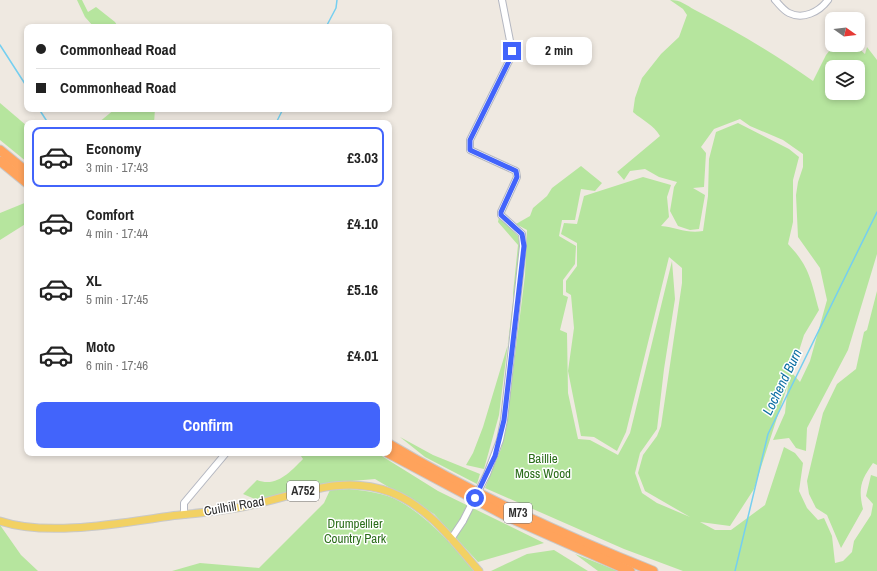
<!DOCTYPE html>
<html lang="en">
<head>
<meta charset="utf-8">
<style>
  :root { --surface:#fff; --page:#f2f2f2; --text:#222; --muted:#767676; --line:#e0e0e0; --accent:#4264fb }
  body { margin:0; font-family:"Archivo Narrow",sans-serif; background:var(--page); color:var(--text); height:100vh; display:flex; flex-direction:column; font-size:15px; white-space:nowrap }
  * { box-sizing:border-box; margin:0 }
  p { font-size:13px; color:var(--muted) }
  .icon { flex:none; width:22px; height:22px; fill:none; stroke:currentColor; stroke-width:2; stroke-linecap:round; stroke-linejoin:round }
  .map { position:relative; flex:1; overflow:hidden }
  .details { position:absolute; left:24px; top:120px; width:368px; height:336px; display:flex; flex-direction:column; background:var(--surface); border-radius:8px; box-shadow:0 2px 6px #0003 }
  .details>* { flex:none }
  .guide { position:absolute; left:24px; top:24px; width:368px; height:88px; border-radius:8px; box-shadow:0 2px 6px #0003; display:grid; align-content:center; height:88px; padding:0 12px; background:var(--surface) }
  .needle { width:26px; rotate:104deg }
  .tools { position:absolute; left:825px; top:12px; display:grid; gap:8px }
  .tools a { display:grid; place-items:center; width:40px; height:40px; border-radius:8px; background:var(--surface); box-shadow:0 2px 6px #0003; font-size:20px }
  .end { position:absolute; width:18px; height:18px; margin:-9px; border:5px solid #4264fb; background:#fff; box-shadow:0 0 0 2px #fff }
  .from { border-radius:50% }
  .bubble { position:absolute; height:28px; border-radius:8px; background:var(--surface); box-shadow:0 2px 6px #0003; font-size:13px; font-weight:700; line-height:28px; text-align:center }
  .guide b { display:flex; align-items:center; gap:14px; height:38px; font-size:15px }
  .guide b+b { border-top:1px solid var(--line) }
  .guide i { width:10px; height:10px; background:var(--text) }
  ul { padding:7px 0 0; list-style:none }
  li { display:flex; align-items:center; gap:12px; height:60px; margin:0 8px 6px; padding:0 4px; border:2px solid transparent; border-radius:8px }
  li div { flex:1 }
  li b { display:block; font-size:15px }
  li em { font-style:normal; font-weight:700 }
  li.current { border-color:var(--accent) }
  li>.icon { width:36px; height:36px; stroke-width:1.5 }
  .cta { display:flex; gap:8px; margin-top:auto; padding:8px 12px }
  .cta a { flex:1; height:46px; border-radius:8px; background:var(--accent); color:#fff; font-size:16px; font-weight:700; line-height:46px; text-align:center }
  .map>svg:first-child { display:block }
  .green { fill:#b6e59e; fill-rule:evenodd }
  .lines { fill:none; stroke-linecap:round; stroke-linejoin:round }
  .stream { stroke:#75cff0; stroke-width:1.5 }
  .minor-casing { stroke:#b4b7c1; stroke-width:8 }
  .major-casing { stroke:#c9c9c9; stroke-width:9 }
  .highway-casing { stroke:#c9c9c9; stroke-width:11 }
  .minor { stroke:#fff; stroke-width:6 }
  .major { stroke:#f2d163; stroke-width:7 }
  .highway { stroke:#ffa35c; stroke-width:9 }
  .minor-bridge-casing { stroke:#b4b7c1; stroke-width:8; stroke-linecap:butt }
  .minor-bridge { stroke:#fff; stroke-width:6 }
  .route { stroke:#4264fb; stroke-width:5 }
  .labels { text-anchor:middle; dominant-baseline:central; stroke-width:3; stroke-linejoin:round; paint-order:stroke }
  .shield { fill:#fff; stroke:#6d6d6d; stroke-width:1 }
  .shield-label { font-size:12px; font-weight:bold; fill:#2e2e2e }
  .park-label { font-size:13px; fill:#2c6e1b; stroke:#fff }
  .street-label { font-size:13px; fill:#2e2e2e; stroke:#fff }
  .water-label { font-size:14px; font-style:italic; fill:#0d6fa3; stroke:#fff }
</style>
</head>
<body>
<div class="map">
<svg width="877" height="571" viewBox="0 0 877 571">
  <rect width="100%" height="100%" fill="#efe9e1"/>
  <!-- green -->
  <g class="green">
    <polygon points="77,0 82,0 88,12 96,7 115,22 118,27 94,27 85,17"/>
    <path d="M670,0C681,0 686,5 695,10C736,31 775,54 813,81L826,55L834,45H855L865,54L867,47L877,60V254L848,350L807,428L806,451L796,448L789,438L773,440L785,413L788,384L754,489L730,526L700,522L715,530H731L765,505L784,447L795,453L803,463L799,491L807,508L818,520L824,518L832,536L835,563L843,561L852,552L854,541L871,515L873,504L866,496L871,475L877,477V571H683L624,549L485,488L501,449L506,429L525,275L527,230L516,224L530,216L533,208L547,196L552,188L581,166L602,183L595,191L581,189L575,220H562L559,236L576,246L575,264L563,280V295L568,297L560,330L567,333L568,393L578,439L590,440L618,455L630,433L672,261L675,299L664,369L657,429L640,453L635,473L642,493L657,503L690,517L645,491L638,473L643,455L657,436L661,426L682,283V268L669,257L626,432L617,451L594,437L581,436L568,371L574,328L571,295L566,292V281L577,266V243L561,234L564,223L577,224L584,196L643,177L671,185L667,197L669,217L661,226C676,227 687,234 703,231L708,196L709,159L716,132L738,123L789,149L799,157L793,180V222L788,244C810,267 811,281 819,310L804,335L792,373L800,382L810,361L827,300L820,268L798,237L796,195L798,182L803,167V154L783,140L750,126L740,119L714,129L701,147L706,153L704,187L693,188L705,195L699,229L690,230L678,226L670,211L674,187L677,182L659,177L645,169L630,171L624,180L617,172L660,136C654,125 642,120 633,112L635,98L642,78L661,54L679,37L687,15L683,9ZM832,67H858V93H832Z"/>
    <polygon points="0,103 27,126 27,162 0,140"/>
    <polygon points="115,109 155,109 154,123 98,123"/>
    <polygon points="27,202 27,223 0,240 0,213"/>
    <polygon points="499,217 518,236 520,246 499,415 484,469 466,465 473,453 483,427 508,344 513,313 513,293 518,245 498,222"/>
    <path d="M877,291V465L873,463C861,480 858,488 863,509L841,548L827,515L816,508L809,494L807,481L823,413L837,384L856,369L864,332L867,330Z"/>
    <polygon points="400,437 433,455 480,474 477,484 425,457"/>
    <path d="M299,453H377L438,491L544,543L478,562L434,514L375,479L329,483L257,500L243,494L257,480C277,488 291,471 303,459Z"/>
    <path d="M349,489C366,491 385,493 399,501C430,518 452,546 476,571H172L200,563L259,568L324,503L330,490Z"/>
    <polygon points="0,525 21,555 38,571 0,571"/>
    <polygon points="554,550 588,571 491,571 527,554"/>
    <polygon points="575,554 618,571 598,571"/>
  </g>
  <g class="lines">
    <!-- stream -->
    <g class="stream">
      <polyline points="326,27 336,8 337,0"/>
      <polyline points="0,45 27,87"/>
      <polyline points="39,109 48,123"/>
      <polyline points="276,123 283,109"/>
      <polyline points="735,571 768,434 877,212"/>
    </g>
    <defs>
      <g id="minor">
        <path d="M775,0C779,4 783,10 789,13C803,20 819,12 828,0"/>
        <polyline points="487,474 500,440 504,420 523,246 522,234 501,215 501,212 517,177 516,171 470,150 470,140 511,57 512,51 502,0"/>
        <polyline points="184,515 184,503 226,453"/>
        <polyline points="451,539 463,521"/>
      </g>
      <path id="major" d="M0,521C47,537 121,523 171,516C198,513 225,511 251,505C298,495 342,474 390,492C429,507 453,541 479,571"/>
      <g id="highway">
        <polyline points="0,150 27,172"/>
        <polyline points="0,161 27,183"/>
        <path d="M389,444C473,494 562,535 653,571"/>
        <polyline points="388,453 508,517 630,571"/>
      </g>
    </defs>
    <!-- minor casing -->
    <use href="#minor" class="minor-casing"/>
    <!-- major casing -->
    <use href="#major" class="major-casing"/>
    <!-- highway casing -->
    <use href="#highway" class="highway-casing"/>
    <!-- minor -->
    <use href="#minor" class="minor"/>
    <!-- major -->
    <use href="#major" class="major"/>
    <!-- highway -->
    <use href="#highway" class="highway"/>
    <defs>
      <polyline id="minor-bridge" points="463,521 487,474"/>
    </defs>
    <!-- minor-bridge casing -->
    <use href="#minor-bridge" class="minor-bridge-casing"/>
    <!-- minor-bridge -->
    <use href="#minor-bridge" class="minor-bridge"/>
  </g>
  <g class="lines">
    <!-- route -->
    <polyline class="route" points="475,498 495,456 504,420 524,246 522,234 501,215 501,212 517,177 516,171 470,150 470,140 511,57 512,51"/>
  </g>
  <g class="labels">
    <!-- shield labels -->
    <g class="shield">
      <rect x="287" y="481" width="32" height="20" rx="3"/>
      <rect x="504" y="503" width="28" height="20" rx="3"/>
    </g>
    <g class="shield-label">
      <text x="303" y="491">A752</text>
      <text x="518" y="513">M73</text>
    </g>
    <!-- park labels -->
    <g class="park-label">
      <text x="543" y="458">Baillie<tspan x="543" dy="15">Moss Wood</tspan></text>
      <text x="355" y="523">Drumpellier<tspan x="355" dy="15">Country Park</tspan></text>
    </g>
    <!-- street labels -->
    <g class="street-label">
      <text transform="translate(234 506) rotate(-10)">Cuilhill Road</text>
    </g>
    <!-- water labels -->
    <g class="water-label">
      <text transform="translate(782 382) rotate(-64)">Lochend Burn</text>
    </g>
  </g>
</svg>
<div class="tools">
<a><svg class="needle" viewBox="-14 -14 28 28"><path d="M0-13l5 13h-10z" fill="#e53935"/><path d="M0 13l5-13h-10z" fill="#767676"/></svg></a>
<a><svg class="icon" aria-label="layers" viewBox="0 0 24 24"><path d="M12 4l9 5-9 5-9-5zM3 14l9 5 9-5"/></svg></a>
</div>
<i class="end from" style="left:475px;top:498px"></i>
<i class="end" style="left:512px;top:51px"></i>
<div class="bubble" style="left:526px;top:37px;width:66px">2 min</div>
<div class="guide">
<b><i class="from"></i>Commonhead Road</b>
<b><i></i>Commonhead Road</b>
</div>
<section class="details">
<ul>
<li class="current"><svg class="icon" aria-label="car" viewBox="0 0 24 24"><path d="M5 17H2v-5l4-1 3-4h7l3 4 3 1v5h-3M9 17h6M6 11h13"/><circle cx="7" cy="17" r="2"/><circle cx="17" cy="17" r="2"/></svg><div><b>Economy</b><p>3 min · 17:43</p></div><em>£3.03</em></li>
<li><svg class="icon" aria-label="car" viewBox="0 0 24 24"><path d="M5 17H2v-5l4-1 3-4h7l3 4 3 1v5h-3M9 17h6M6 11h13"/><circle cx="7" cy="17" r="2"/><circle cx="17" cy="17" r="2"/></svg><div><b>Comfort</b><p>4 min · 17:44</p></div><em>£4.10</em></li>
<li><svg class="icon" aria-label="car" viewBox="0 0 24 24"><path d="M5 17H2v-5l4-1 3-4h7l3 4 3 1v5h-3M9 17h6M6 11h13"/><circle cx="7" cy="17" r="2"/><circle cx="17" cy="17" r="2"/></svg><div><b>XL</b><p>5 min · 17:45</p></div><em>£5.16</em></li>
<li><svg class="icon" aria-label="car" viewBox="0 0 24 24"><path d="M5 17H2v-5l4-1 3-4h7l3 4 3 1v5h-3M9 17h6M6 11h13"/><circle cx="7" cy="17" r="2"/><circle cx="17" cy="17" r="2"/></svg><div><b>Moto</b><p>6 min · 17:46</p></div><em>£4.01</em></li>
</ul>
<div class="cta"><a>Confirm</a></div>
</section>
</div>
</body>
</html>
